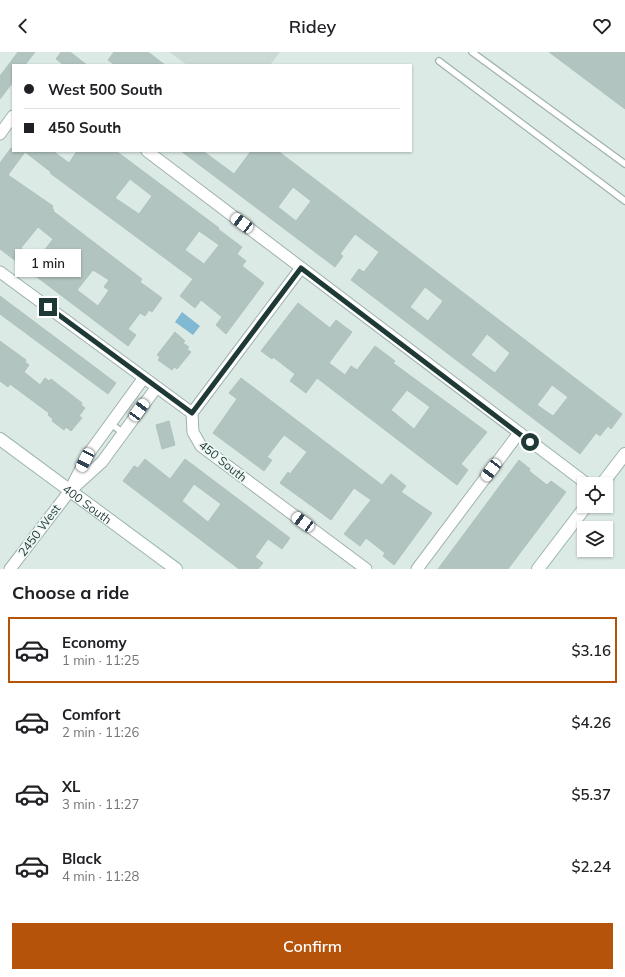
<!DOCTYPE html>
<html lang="en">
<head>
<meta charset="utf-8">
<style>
  :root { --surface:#fff; --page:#f6f6f6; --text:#202124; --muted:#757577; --line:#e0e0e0; --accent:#b45309 }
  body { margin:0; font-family:Mulish,sans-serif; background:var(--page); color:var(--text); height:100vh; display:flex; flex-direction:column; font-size:15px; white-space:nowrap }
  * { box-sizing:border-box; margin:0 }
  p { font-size:13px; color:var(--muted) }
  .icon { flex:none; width:22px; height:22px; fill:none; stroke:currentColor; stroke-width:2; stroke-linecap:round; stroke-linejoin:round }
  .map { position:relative; height:517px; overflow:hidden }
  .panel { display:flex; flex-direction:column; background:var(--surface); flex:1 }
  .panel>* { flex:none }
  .hud { position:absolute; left:12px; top:12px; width:400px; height:88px; border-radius:0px; box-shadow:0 1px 3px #0004; display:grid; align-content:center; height:88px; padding:0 12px; background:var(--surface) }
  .fabs { position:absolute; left:577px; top:425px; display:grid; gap:8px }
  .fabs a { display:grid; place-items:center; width:36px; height:36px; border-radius:0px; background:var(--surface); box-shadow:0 1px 3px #0004; font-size:20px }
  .end { position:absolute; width:18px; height:18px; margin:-9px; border:5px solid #1e3936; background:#fff; box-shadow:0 0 0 2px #fff }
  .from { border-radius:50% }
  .bubble { position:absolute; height:28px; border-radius:0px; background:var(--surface); box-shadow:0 1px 3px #0004; font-size:13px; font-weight:600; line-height:28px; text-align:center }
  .car { position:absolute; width:12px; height:24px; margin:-12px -6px; border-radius:5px; box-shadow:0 0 3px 1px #0007; background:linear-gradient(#fff 24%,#345 0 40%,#fff 0 76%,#345 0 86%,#fff 0) }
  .hud b { display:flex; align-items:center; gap:14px; height:38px; font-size:15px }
  .hud b+b { border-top:1px solid var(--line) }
  .hud i { width:10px; height:10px; background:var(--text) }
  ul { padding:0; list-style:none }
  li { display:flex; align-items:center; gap:12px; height:66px; margin:0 8px 6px; padding:0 4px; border:2px solid transparent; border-radius:0px }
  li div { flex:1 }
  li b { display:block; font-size:15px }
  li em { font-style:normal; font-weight:600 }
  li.active { border-color:var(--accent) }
  li>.icon { width:36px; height:36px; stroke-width:1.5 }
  h2 { padding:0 12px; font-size:18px; line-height:48px }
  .cta { display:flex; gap:8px; margin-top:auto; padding:8px 12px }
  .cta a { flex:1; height:46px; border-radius:0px; background:var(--accent); color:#fff; font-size:16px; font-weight:600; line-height:46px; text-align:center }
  header { display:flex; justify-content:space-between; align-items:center; height:52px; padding:0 12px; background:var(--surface); font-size:18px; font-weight:600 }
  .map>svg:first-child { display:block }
  .built { fill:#cbd9d5 }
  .water { fill:#81b8d2 }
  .building { fill:#b2c4bf; stroke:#afc3be; fill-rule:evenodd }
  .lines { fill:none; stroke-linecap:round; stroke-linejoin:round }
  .lane-casing { stroke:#9fb1ae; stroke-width:8 }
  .street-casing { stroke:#9fb1ae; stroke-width:13 }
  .secondary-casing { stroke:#9bb6b0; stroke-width:14 }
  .lane { stroke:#fff; stroke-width:5.5 }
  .street { stroke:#fff; stroke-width:11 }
  .secondary { stroke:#fff; stroke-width:12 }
  .route { stroke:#1e3936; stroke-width:5 }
  .labels { text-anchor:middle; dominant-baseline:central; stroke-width:3.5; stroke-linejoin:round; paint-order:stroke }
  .street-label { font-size:12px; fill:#1e3936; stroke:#edf6f3 }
</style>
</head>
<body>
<header><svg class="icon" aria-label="back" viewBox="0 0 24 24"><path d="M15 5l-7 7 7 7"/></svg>Ridey<svg class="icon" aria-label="heart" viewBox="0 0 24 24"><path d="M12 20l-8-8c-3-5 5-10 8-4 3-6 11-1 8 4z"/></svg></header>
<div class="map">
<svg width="625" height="517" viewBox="0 0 625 517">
  <rect width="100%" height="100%" fill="#dceae6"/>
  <!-- built -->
  <polygon class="built" points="169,0 280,0 270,13 187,13"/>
  <!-- water -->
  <polygon class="water" points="182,260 200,274 193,283 175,270"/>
  <!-- building -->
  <g class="building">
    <polygon points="18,0 35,0 25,13 13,13 13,30 0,47 0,24"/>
    <polygon points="61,0 70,0 87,13 64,13 56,7"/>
    <polygon points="114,0 148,0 165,13 115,13 108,8"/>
    <polygon points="549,0 625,0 625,57"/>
    <path d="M11,96L13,99H53L69,111L77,99H116L219,176L218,177L242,195L237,202L246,209L242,214L264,231L226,282L216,273L222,265L201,248L195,256L180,244L193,227L50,121L51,120L25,100L8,123L53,154L52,156L54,158L53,159L142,227L140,230L162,246L152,260L149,258L145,264L140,261L128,277L136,283L128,294L0,197V111ZM130,127L152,144L139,162L115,146ZM38,175L53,187L37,208L21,196ZM199,179L219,193L204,212L185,198ZM93,218L109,228L104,235L109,238L98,254L77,238Z"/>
    <path d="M181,99H203L234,122L251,99H278L622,362L611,377L608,374L600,384L596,381L580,402L351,228L359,217L364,220L379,200L355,182L340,202L343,204L335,215ZM293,135L311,149L296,169L278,155ZM425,235L443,249L428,269L410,255ZM487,282L510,301L495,321L471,303ZM552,333L568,345L553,364L537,353Z"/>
    <polygon points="0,244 116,331 108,342 0,262"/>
    <path d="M298,251L330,276L336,268L352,280L329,311L345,323L351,314L357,318L375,294L395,309L393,311L487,380L461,412L468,418L457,433L317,326L306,341L290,329L295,322L273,305L272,307L261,299ZM407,338L430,355L414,377L391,358Z"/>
    <polygon points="175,280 185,289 183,291 189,295 187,297 191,300 177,317 174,315 172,318 158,308 160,305 157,303"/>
    <polygon points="0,289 26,308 25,310 29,313 24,320 40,333 45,326 49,329 51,327 82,351 81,353 85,356 79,364 82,366 71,379 66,375 64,378 52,369 53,367 48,363 49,361 10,332 8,335 0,329"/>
    <polygon points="241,326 382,433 391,422 406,434 401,440 432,461 394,513 383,504 385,501 366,486 360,494 344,482 371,448 354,436 331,468 280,431 288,420 290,422 307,400 291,388 284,383 267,405 272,408 264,419 213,381 237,347 229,341"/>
    <polygon points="169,369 175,393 162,397 156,373"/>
    <path d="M145,407L170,427L185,407L290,486L282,497L268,487L255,505L263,511L258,517H239L123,429L134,414L138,416ZM194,432L221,452L208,470L182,449Z"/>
    <polygon points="519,408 530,417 529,419 547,433 551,429 566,440 508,517 438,517"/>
  </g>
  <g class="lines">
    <defs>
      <g id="lane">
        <polyline points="472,0 625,112"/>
        <polyline points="439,9 625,149"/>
        <polyline points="110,371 123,381"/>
      </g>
      <g id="street">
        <polyline points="0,82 13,64"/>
        <polyline points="147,99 587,432"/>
        <polyline points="0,220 192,361 193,380 201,394 366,517"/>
        <polyline points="192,361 301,216"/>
        <polyline points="73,432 89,401 143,327"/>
        <polyline points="10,517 69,440 102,410 156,336"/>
        <polyline points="417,517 519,381"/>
      </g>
      <g id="secondary">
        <path id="s1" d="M0,387L176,517"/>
        <polyline points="602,432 625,402"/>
        <polyline points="538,517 586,454"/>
      </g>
    </defs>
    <!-- lane casing -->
    <use href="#lane" class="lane-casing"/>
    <!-- street casing -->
    <use href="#street" class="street-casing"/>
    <!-- secondary casing -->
    <use href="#secondary" class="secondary-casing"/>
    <!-- lane -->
    <use href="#lane" class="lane"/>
    <!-- street -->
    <use href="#street" class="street"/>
    <!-- secondary -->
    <use href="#secondary" class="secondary"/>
  </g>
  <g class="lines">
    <!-- route -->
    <polyline class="route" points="48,255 192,361 301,216 530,390"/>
  </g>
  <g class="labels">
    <!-- street labels -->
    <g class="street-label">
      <text transform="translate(223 409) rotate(39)">450 South</text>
      <text stroke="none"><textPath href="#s1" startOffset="109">400 South</textPath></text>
      <text transform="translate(39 478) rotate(-53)">2450 West</text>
    </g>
  </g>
</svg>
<div class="fabs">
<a><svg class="icon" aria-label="locate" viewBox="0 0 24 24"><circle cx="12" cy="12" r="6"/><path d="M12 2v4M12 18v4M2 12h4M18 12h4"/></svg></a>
<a><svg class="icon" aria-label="layers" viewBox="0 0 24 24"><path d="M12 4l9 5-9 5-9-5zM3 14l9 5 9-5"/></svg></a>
</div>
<i class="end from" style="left:530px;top:390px"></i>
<i class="end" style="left:48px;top:255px"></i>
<div class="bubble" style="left:15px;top:197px;width:66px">1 min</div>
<i class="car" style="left:242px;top:171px;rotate:307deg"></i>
<i class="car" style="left:139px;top:358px;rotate:36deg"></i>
<i class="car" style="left:85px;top:408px;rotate:207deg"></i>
<i class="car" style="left:491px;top:418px;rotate:217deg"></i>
<i class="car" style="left:303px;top:470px;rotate:306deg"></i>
<div class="hud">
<b><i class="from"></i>West 500 South</b>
<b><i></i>450 South</b>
</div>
</div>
<section class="panel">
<h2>Choose a ride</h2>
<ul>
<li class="active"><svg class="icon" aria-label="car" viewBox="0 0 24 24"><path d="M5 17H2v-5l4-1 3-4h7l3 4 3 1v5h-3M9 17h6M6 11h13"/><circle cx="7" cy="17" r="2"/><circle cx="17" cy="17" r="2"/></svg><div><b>Economy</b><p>1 min · 11:25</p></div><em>$3.16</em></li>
<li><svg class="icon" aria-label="car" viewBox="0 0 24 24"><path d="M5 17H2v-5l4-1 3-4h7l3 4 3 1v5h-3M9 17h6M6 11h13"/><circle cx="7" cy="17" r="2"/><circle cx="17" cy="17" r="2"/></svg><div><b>Comfort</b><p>2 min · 11:26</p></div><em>$4.26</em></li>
<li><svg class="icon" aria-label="car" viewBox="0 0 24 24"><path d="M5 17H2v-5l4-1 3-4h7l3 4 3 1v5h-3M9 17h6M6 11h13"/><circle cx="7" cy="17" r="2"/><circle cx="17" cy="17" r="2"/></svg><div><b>XL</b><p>3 min · 11:27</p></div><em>$5.37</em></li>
<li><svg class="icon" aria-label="car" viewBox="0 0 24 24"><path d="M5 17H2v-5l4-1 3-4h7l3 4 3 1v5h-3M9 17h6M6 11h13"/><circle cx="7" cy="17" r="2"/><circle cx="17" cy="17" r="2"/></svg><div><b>Black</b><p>4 min · 11:28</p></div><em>$2.24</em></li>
</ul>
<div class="cta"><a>Confirm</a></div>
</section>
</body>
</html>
